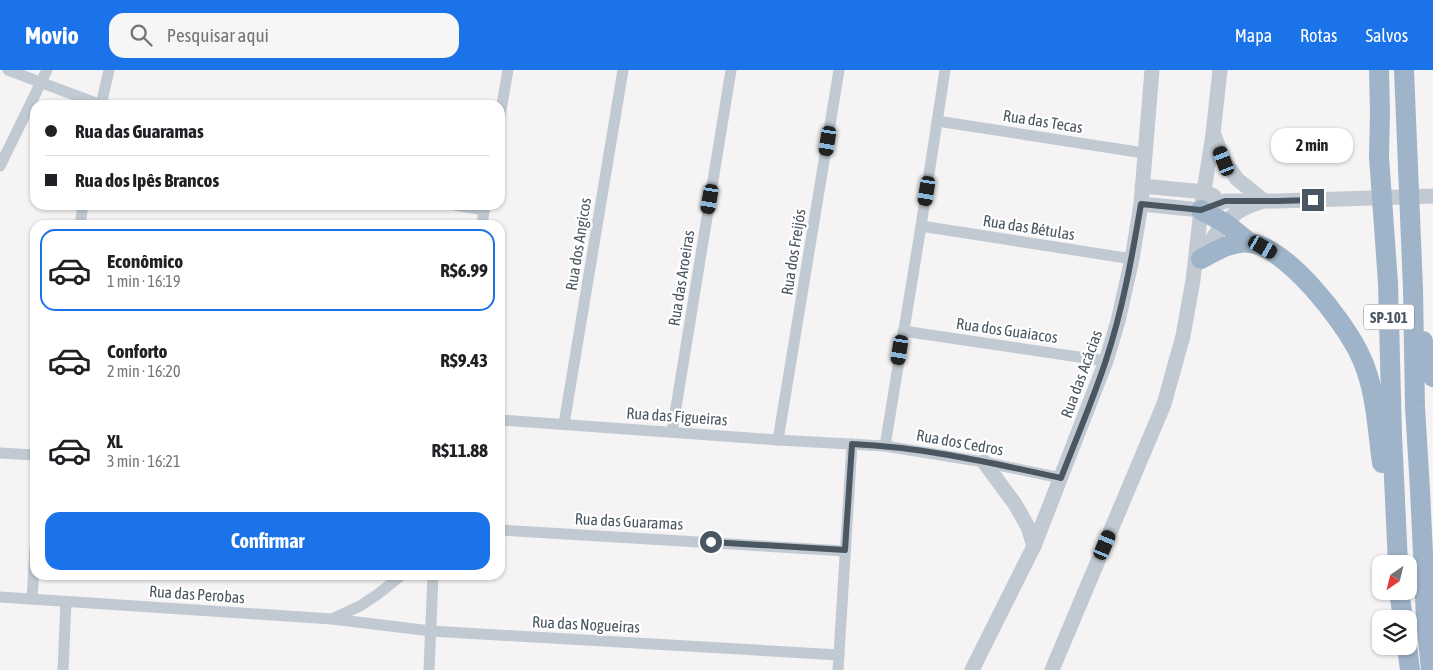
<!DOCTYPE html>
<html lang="pt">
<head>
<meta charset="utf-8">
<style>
  :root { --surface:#fff; --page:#f6f6f6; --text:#202124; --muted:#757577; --line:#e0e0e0; --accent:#1a73e8 }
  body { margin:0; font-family:"Asap Condensed",sans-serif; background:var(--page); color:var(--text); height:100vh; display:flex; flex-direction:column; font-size:19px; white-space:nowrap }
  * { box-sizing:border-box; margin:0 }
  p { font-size:16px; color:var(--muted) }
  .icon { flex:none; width:28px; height:28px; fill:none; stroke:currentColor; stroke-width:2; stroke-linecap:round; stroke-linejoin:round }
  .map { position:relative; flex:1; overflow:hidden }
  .panel { position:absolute; left:30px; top:150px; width:475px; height:360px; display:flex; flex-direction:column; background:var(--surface); border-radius:15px; box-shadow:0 1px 4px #0004 }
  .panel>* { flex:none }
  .banner { position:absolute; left:30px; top:30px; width:475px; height:110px; border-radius:15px; box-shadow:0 1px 4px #0004; display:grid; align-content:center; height:110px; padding:0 15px; background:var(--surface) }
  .needle { width:32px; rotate:215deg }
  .buttons { position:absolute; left:1372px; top:485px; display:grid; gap:10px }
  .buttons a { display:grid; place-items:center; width:45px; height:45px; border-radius:10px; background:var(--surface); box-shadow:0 1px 4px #0004; font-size:25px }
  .end { position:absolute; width:22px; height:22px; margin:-11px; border:6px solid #4a5661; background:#fff; box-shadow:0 0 0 2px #fff }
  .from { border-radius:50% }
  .bubble { position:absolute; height:35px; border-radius:15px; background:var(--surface); box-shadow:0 1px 4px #0004; font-size:16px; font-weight:700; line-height:35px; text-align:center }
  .car { position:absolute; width:15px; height:30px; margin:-15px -8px; border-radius:6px; box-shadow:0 0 4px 1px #0007; background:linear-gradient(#222 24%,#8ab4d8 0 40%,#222 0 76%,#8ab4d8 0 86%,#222 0) }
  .banner b { display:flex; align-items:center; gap:18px; height:48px; font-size:19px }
  .banner b+b { border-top:1px solid var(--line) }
  .banner i { width:12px; height:12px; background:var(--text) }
  ul { padding:9px 0 0; list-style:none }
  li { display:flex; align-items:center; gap:15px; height:82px; margin:0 10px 8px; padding:0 5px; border:2px solid transparent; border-radius:15px }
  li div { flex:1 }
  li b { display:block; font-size:19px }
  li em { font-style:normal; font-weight:700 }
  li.current { border-color:var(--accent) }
  li>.icon { width:45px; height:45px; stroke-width:1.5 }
  .primary-button { display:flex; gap:10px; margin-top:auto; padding:10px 15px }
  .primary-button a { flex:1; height:58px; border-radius:15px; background:var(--accent); color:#fff; font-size:20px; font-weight:700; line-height:58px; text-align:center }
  header { display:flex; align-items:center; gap:30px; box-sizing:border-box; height:70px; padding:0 25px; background:var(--accent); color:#fff }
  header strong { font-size:24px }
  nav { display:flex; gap:28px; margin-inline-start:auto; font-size:18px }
  .search { width:350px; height:45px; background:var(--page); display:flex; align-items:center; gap:12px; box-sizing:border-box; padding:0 18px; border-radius:15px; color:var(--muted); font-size:19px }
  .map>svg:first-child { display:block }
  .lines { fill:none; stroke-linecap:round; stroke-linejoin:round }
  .minor { stroke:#c1cad2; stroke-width:11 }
  .tertiary { stroke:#c1cad2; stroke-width:15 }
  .trunk { stroke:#9fb4c9; stroke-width:20 }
  .route { stroke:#4a5661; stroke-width:6 }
  .labels { text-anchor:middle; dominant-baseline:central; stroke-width:4.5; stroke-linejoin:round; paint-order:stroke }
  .shield { fill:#fff; stroke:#808990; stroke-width:1 }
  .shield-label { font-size:15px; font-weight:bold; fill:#4a5661 }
  .street-label { font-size:16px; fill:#4a5661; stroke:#fff }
</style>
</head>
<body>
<header>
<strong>Movio</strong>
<div class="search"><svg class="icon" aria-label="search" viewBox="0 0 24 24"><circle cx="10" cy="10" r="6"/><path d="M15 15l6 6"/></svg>Pesquisar aqui</div>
<nav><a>Mapa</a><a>Rotas</a><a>Salvos</a></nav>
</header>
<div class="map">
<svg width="1433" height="600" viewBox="0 0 1433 600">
  <rect width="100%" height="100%" fill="#f5f3f3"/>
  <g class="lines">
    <!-- minor -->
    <g class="minor">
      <polyline points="8,0 101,35"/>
      <polyline points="101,35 109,0"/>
      <polyline points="500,46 508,0"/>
      <polyline points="937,51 1144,83"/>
      <polyline points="0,96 47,0"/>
      <polyline points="455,135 484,140"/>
      <polyline points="80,155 83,135"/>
      <polyline points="482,155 485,135"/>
      <polyline points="921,156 1132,189"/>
      <polyline points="903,261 1106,291"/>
      <polyline points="500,350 778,370 885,376 984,392 1061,408"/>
      <polyline points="564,354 623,0"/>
      <polyline points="672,362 731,0"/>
      <polyline points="778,370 839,0"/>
      <polyline points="885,376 921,156 945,0"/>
      <polyline points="0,383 35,385"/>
      <polyline points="500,460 845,481"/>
      <polyline points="0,527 332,549 431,561 839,585"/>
      <polyline points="32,529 35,478"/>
      <polyline points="334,548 360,536 378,524 402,505"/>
      <polyline points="63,600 66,532"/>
      <polyline points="429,600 433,505"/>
      <polyline points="838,600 852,374"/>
    </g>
    <!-- tertiary -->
    <g class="tertiary">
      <polyline points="1142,116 1205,122 1214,126"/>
      <polyline points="1141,134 1201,140 1225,131 1278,131 1433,126"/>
      <path d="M1201,190C1211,169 1224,148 1245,138C1251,135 1258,133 1264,131L1237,109L1224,91L1214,65"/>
      <polyline points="984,392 1015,434 1028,457 1034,476"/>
      <polyline points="972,600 1034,476 1106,291 1118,251 1132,189 1141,134 1152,0"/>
      <polyline points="1052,600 1164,334 1183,266 1193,210 1201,140 1213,64 1220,0"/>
    </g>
    <!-- trunk -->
    <g class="trunk">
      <polyline points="1379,0 1380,43 1379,87 1388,213 1392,365 1398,494"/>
      <polyline points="1404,0 1413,219 1415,337 1420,420 1426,548 1431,600"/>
      <polyline points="1201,140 1225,153 1250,173"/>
      <path d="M1201,189C1216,181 1234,170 1251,173C1289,180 1344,251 1360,285C1376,318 1377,357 1382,393"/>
      <polyline points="1423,271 1429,299 1433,307"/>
      <polyline points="1399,521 1403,549"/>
      <polyline points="1407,576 1410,600"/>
    </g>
  </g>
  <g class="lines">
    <!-- route -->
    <path class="route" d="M711,472L845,480L852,374C923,377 992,393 1061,408C1076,369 1093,330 1106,290C1123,239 1132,186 1141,134L1201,140L1225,131H1278L1313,130"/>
  </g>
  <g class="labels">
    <!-- shield labels -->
    <rect class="shield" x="1364" y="234.5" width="50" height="25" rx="4"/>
    <g class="shield-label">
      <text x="1389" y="247">SP-101</text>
    </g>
    <!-- street labels -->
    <g class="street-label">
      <text transform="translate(1043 51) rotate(9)">Rua das Tecas</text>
      <text transform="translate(1029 157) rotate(9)">Rua das Bétulas</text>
      <text transform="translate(578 174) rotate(-81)">Rua dos Angicos</text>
      <text transform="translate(793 182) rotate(-81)">Rua dos Freijós</text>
      <text transform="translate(681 208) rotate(-81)">Rua das Aroeiras</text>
      <text transform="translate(1007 260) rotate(8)">Rua dos Guaiacos</text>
      <text transform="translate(1081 304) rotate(-70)">Rua das Acácias</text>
      <text transform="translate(677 346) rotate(4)">Rua das Figueiras</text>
      <text transform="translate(960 372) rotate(10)">Rua dos Cedros</text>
      <text transform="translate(629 451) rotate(3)">Rua das Guaramas</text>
      <text transform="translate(197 524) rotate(4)">Rua das Perobas</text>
      <text transform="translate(586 554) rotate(3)">Rua das Nogueiras</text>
    </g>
  </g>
</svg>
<div class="buttons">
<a><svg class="needle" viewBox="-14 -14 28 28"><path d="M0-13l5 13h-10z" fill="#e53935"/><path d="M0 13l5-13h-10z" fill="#757577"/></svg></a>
<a><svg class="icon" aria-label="layers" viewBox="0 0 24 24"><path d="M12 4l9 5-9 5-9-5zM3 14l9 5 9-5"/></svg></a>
</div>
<i class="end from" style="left:711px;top:472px"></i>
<i class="end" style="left:1313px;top:130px"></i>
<div class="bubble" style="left:1271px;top:58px;width:82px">2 min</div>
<i class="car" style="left:828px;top:71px;rotate:189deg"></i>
<i class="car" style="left:1224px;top:91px;rotate:339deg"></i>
<i class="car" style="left:927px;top:121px;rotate:189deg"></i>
<i class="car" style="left:710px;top:129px;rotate:190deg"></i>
<i class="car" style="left:1263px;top:177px;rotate:120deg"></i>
<i class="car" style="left:900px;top:280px;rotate:189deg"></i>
<i class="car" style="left:1105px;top:475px;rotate:23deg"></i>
<div class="banner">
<b><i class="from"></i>Rua das Guaramas</b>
<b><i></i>Rua dos Ipês Brancos</b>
</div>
<section class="panel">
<ul>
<li class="current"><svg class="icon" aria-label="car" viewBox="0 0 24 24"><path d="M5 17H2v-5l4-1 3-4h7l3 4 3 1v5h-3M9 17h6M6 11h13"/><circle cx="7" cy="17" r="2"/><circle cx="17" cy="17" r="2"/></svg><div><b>Econômico</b><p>1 min · 16:19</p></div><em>R$6.99</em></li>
<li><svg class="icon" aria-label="car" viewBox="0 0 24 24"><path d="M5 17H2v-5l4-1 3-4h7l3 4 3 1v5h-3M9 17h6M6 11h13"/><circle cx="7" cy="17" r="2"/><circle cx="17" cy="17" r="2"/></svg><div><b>Conforto</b><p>2 min · 16:20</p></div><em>R$9.43</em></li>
<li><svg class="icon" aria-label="car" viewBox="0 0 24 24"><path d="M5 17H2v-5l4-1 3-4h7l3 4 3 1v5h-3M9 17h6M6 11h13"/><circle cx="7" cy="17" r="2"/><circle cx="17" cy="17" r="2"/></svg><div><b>XL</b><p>3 min · 16:21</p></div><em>R$11.88</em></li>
</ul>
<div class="primary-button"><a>Confirmar</a></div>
</section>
</div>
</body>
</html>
